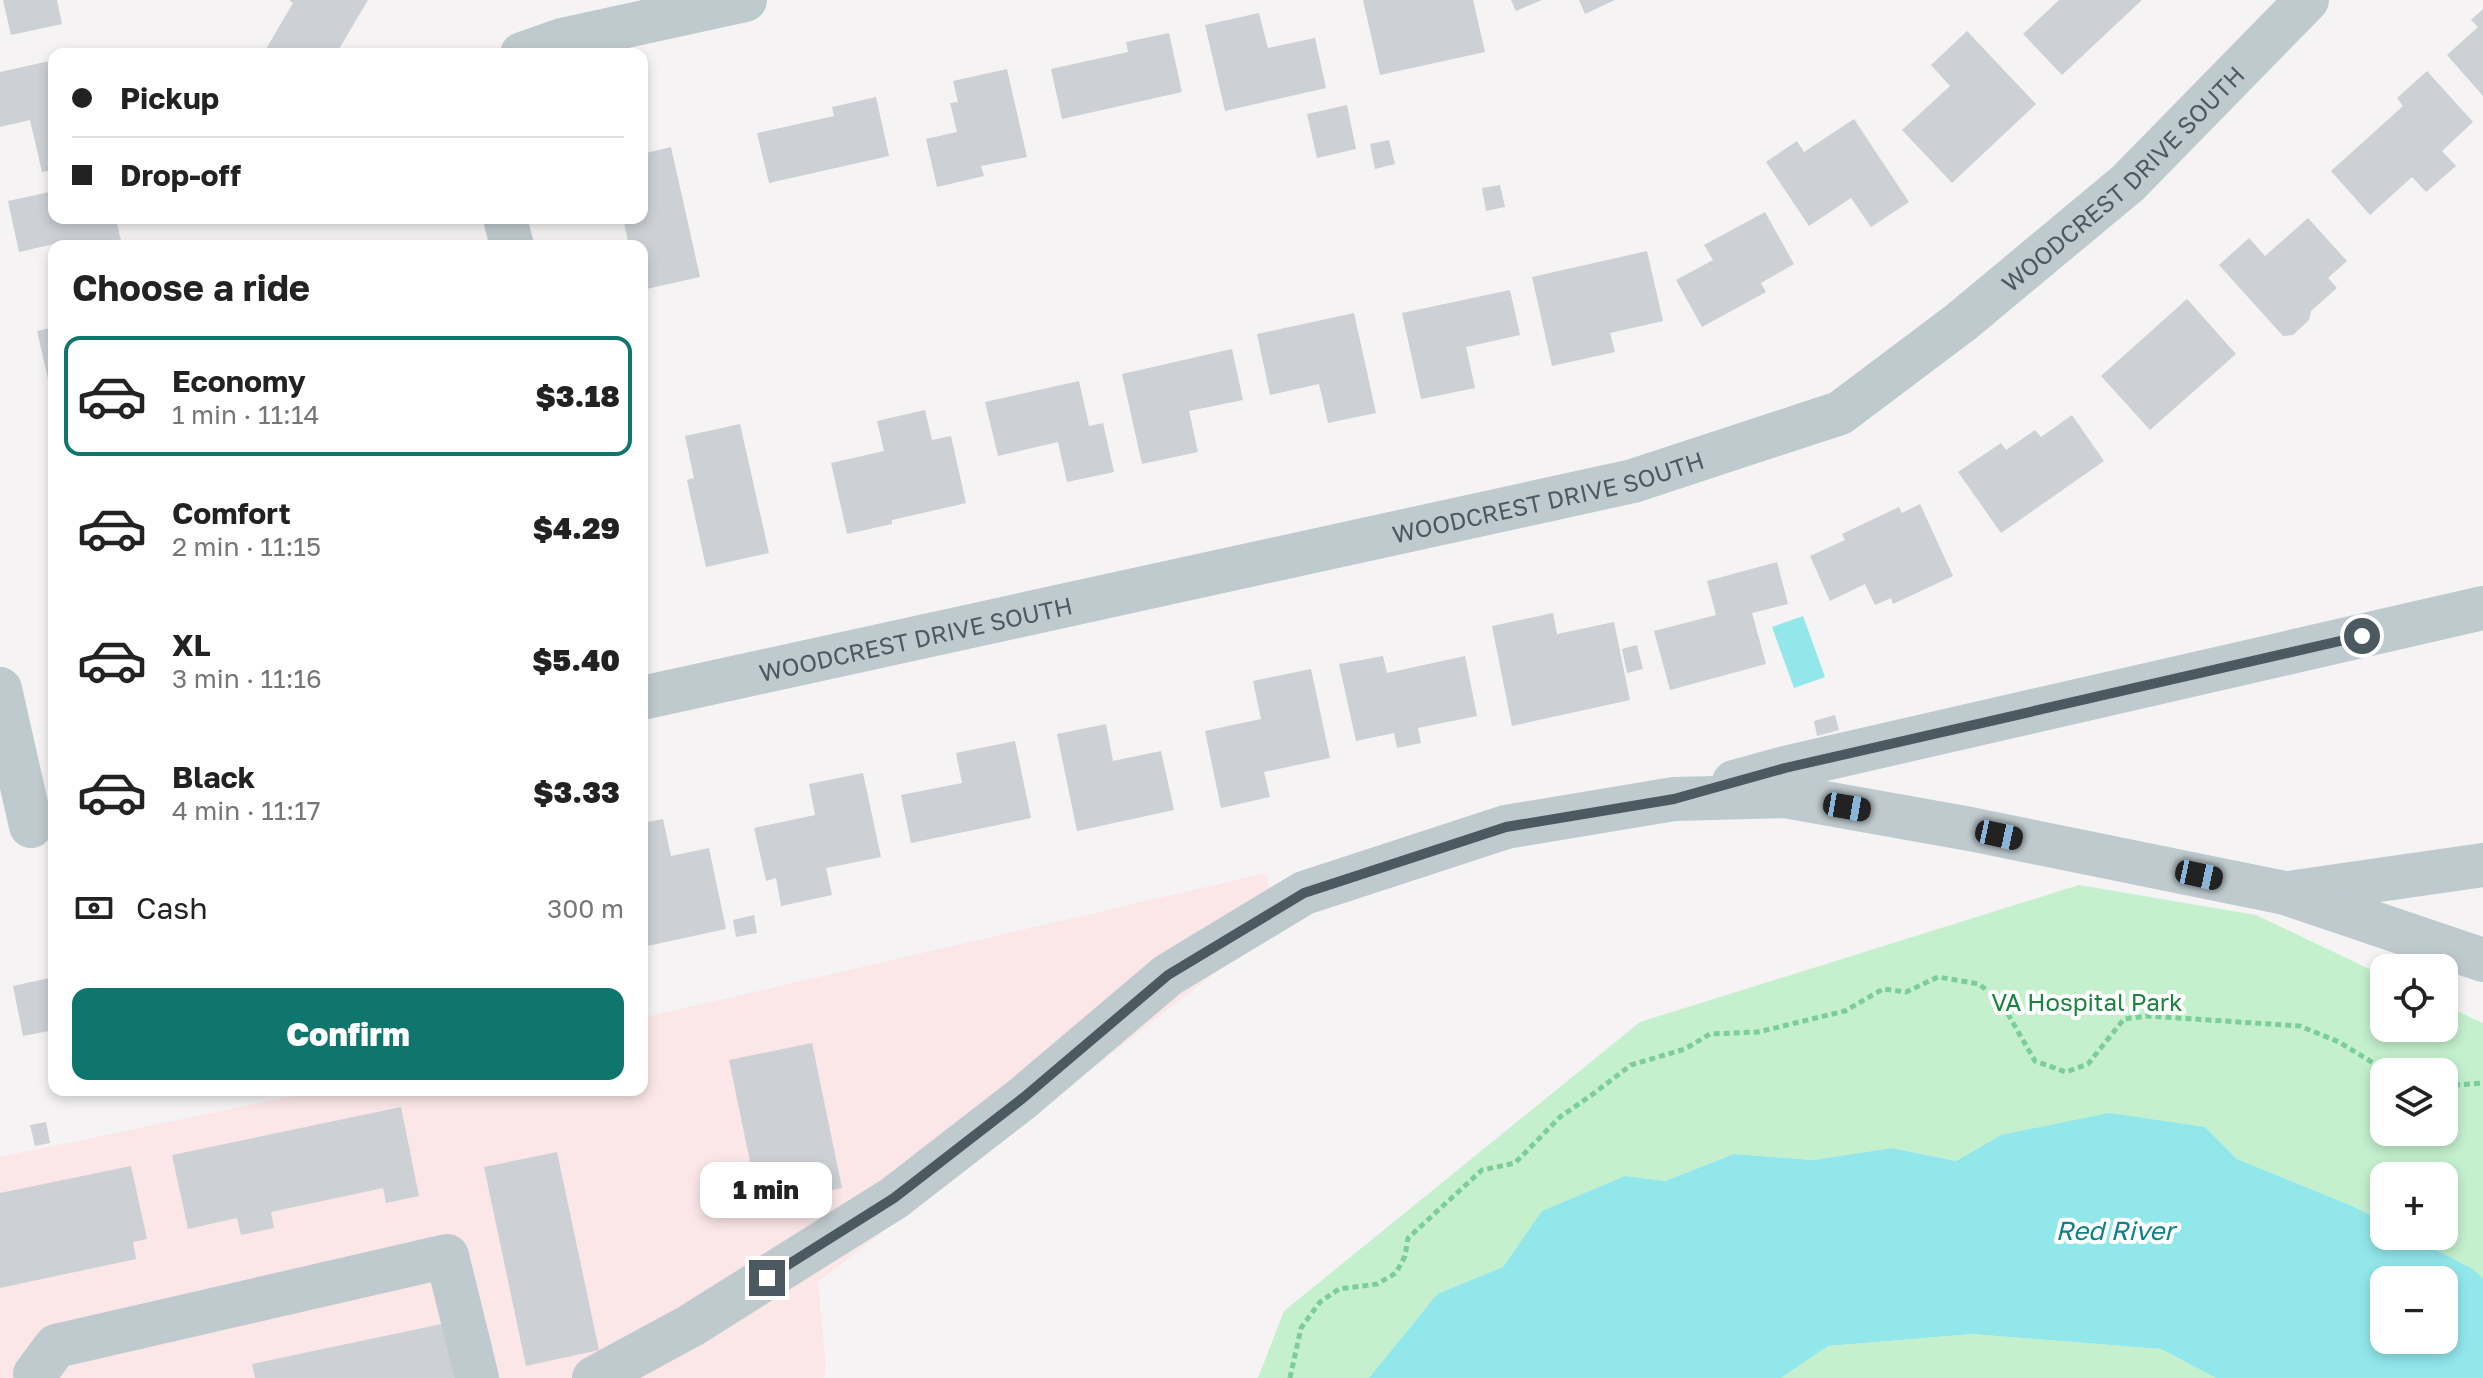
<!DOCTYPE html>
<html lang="en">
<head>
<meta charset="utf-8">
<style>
  :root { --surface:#fff; --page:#f2f2f2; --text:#222; --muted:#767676; --line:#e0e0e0; --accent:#0f766e }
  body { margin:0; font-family:"Golos Text",sans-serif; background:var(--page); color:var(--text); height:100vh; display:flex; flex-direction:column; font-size:30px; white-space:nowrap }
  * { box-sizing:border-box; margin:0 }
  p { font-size:26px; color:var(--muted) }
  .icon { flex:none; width:44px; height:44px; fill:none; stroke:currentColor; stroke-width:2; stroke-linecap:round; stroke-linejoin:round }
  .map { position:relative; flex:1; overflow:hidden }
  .drawer { position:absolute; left:48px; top:240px; width:600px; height:856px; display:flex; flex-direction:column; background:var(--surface); border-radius:16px; box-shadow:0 4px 12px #0003 }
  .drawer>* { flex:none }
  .banner { position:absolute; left:48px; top:48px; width:600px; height:176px; border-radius:16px; box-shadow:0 4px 12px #0003; display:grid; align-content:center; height:176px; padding:0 24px; background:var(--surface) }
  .tools { position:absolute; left:2370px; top:954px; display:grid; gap:16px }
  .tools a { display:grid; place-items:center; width:88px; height:88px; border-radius:16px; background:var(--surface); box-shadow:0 4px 12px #0003; font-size:40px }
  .end { position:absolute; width:36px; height:36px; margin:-18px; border:10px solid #4b5a60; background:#fff; box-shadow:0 0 0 4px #fff }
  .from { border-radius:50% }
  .bubble { position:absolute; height:56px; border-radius:16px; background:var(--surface); box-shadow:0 4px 12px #0003; font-size:26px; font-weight:800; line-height:56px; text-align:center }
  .car { position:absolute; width:24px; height:48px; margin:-24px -12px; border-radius:10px; box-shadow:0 0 6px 2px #0007; background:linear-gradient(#222 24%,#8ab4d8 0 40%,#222 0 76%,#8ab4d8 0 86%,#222 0) }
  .banner b { display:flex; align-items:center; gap:28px; height:76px; font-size:30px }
  .banner b+b { border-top:2px solid var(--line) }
  .banner i { width:20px; height:20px; background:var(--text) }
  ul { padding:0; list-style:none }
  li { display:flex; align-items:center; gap:24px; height:120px; margin:0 16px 12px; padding:0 8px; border:4px solid transparent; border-radius:16px }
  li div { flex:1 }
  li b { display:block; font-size:30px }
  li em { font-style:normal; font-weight:800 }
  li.selected { border-color:var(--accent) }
  li>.icon { width:72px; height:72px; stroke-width:1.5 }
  h2 { padding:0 24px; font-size:36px; line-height:96px }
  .pay { display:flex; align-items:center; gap:20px; height:88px; padding:0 24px; font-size:30px }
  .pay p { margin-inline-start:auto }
  .cta { display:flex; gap:16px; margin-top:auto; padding:16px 24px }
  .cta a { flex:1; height:92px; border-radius:16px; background:var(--accent); color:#fff; font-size:32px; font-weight:800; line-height:92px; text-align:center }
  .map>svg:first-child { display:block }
  .medical { fill:#fbe7e8 }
  .green { fill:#c4f0ce; fill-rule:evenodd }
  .water { fill:#92e7eb; fill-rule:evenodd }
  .building { fill:#cdd1d5 }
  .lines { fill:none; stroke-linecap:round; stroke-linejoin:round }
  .path { stroke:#7cce98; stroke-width:5; stroke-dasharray:6 4; stroke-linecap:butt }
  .minor { stroke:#bfcacf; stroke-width:44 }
  .route { stroke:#4b5a60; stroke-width:10 }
  .labels { text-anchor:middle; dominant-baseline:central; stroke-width:8; stroke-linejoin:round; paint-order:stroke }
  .street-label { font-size:24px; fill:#4b5a60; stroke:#fff }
  .park-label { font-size:24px; fill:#1a833d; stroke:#fff }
  .water-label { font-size:26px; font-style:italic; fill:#108287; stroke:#fff }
</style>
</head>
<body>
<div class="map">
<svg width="2483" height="1378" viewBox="0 0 2483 1378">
  <rect width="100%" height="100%" fill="#f5f3f3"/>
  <!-- medical -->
  <polygon class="medical" points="1267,873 1274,927 818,1282 826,1368 824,1378 0,1378 0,1157 322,1090 642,1090 642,1018"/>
  <!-- green -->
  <g class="green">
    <path d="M2079,885L2256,915L2384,976V1028H2444V1005L2483,1023V1278L2473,1269L2410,1236H2444V1176H2384V1222L2350,1205L2237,1159L2205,1127L2001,1135L1956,1161L1892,1148L1813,1160L1734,1154L1665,1181L1625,1176L1543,1211L1503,1267L1437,1294L1369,1378H1258L1284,1311L1640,1022ZM2384,1072H2444V1132H2384Z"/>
    <polygon points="1972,1334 2161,1349 2216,1378 1781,1378 1828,1346"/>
  </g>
  <!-- water -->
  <g class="water">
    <polygon points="1803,616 1825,677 1794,688 1772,627"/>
    <path d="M2109,1113L2205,1127L2237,1159L2350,1205L2384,1222V1236H2410L2473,1269L2483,1278V1378H2216L2161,1349L1972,1334L1828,1346L1781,1378H1369L1437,1294L1503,1267L1542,1211L1625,1176L1665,1181L1734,1154L1813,1160L1892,1148L1956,1161L2001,1135ZM2384,1280H2444V1340H2384Z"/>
  </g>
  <!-- building -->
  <g class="building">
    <polygon points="3,0 57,0 62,24 11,35"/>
    <polygon points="289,0 368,0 336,54 263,54 293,3"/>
    <polygon points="1363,0 1473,0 1485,52 1380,75"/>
    <polygon points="1511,0 1542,0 1516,11"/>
    <polygon points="1579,0 1615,0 1585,14"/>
    <polygon points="2059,0 2142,0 2062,75 2023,34"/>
    <polygon points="2483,9 2483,96 2447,55 2478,27 2471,20"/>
    <polygon points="1259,13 1268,48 1315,38 1326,88 1225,111 1205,25"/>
    <polygon points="1967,31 2036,104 1952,183 1902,130 1950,86 1931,65"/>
    <polygon points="1169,33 1182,92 1062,119 1051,69 1128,52 1126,42"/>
    <polygon points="54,60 54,170 42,172 30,120 0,127 0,72"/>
    <polygon points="1007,69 1027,157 981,166 984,176 937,187 926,139 957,132 950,103 958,102 953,81"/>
    <polygon points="2427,71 2473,122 2442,151 2456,166 2426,192 2412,177 2370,215 2331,171 2403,106 2397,98"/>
    <polygon points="876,97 889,156 769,183 757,133 834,116 832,107"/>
    <polygon points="1347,105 1356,149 1317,158 1307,114"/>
    <polygon points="1854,119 1909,202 1871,227 1851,198 1809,226 1766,162 1797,141 1804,152"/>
    <polygon points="1389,140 1395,164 1375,169 1370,144"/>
    <polygon points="671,147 700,277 642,290 642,246 629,246 623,218 642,218 642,154"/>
    <polygon points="1500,185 1505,207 1486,211 1482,188"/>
    <polygon points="54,191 54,218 116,218 122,246 59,246 58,243 19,252 8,201"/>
    <polygon points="1765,212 1794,264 1761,283 1766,292 1702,327 1676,280 1713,260 1704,245"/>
    <polygon points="2308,218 2347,261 2328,278 2337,288 2311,311 2309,320 2293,335 2283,336 2219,265 2249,238 2265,256"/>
    <polygon points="1647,251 1663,321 1610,333 1615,352 1552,366 1532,277"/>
    <polygon points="1510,290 1520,335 1466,347 1475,388 1421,399 1402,313"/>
    <polygon points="2187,299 2236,354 2150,430 2101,376"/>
    <polygon points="1354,313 1376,413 1328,423 1319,384 1270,395 1257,334"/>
    <polygon points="54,327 54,391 51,392 37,331"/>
    <polygon points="1232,349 1243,400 1189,411 1198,452 1142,464 1122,374"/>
    <polygon points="1079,381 1089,426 1103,423 1114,472 1067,482 1058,442 998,456 985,402"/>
    <polygon points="925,410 932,440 951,436 966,503 892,520 892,524 847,534 831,463 884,451 877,421"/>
    <polygon points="2072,415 2104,461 2001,533 1958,472 2001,443 2006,450 2035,430 2041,437"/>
    <polygon points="740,424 769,553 706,567 687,480 694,478 685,436"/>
    <polygon points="1920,504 1953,576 1893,604 1891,598 1875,605 1865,584 1830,601 1810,556 1845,540 1842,534 1899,507 1902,513"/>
    <polygon points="1777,562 1788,604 1752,613 1766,664 1670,690 1654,631 1716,615 1707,581"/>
    <polygon points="1553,613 1557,634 1614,622 1630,700 1512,726 1492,626"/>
    <polygon points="1637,645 1643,669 1627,673 1622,649"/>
    <polygon points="1383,656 1387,673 1465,656 1477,716 1418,728 1421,743 1397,748 1394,733 1356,741 1339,664"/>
    <polygon points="1311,669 1330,758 1264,772 1270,797 1221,808 1205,731 1261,719 1253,681"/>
    <polygon points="1835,715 1839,730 1817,736 1814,721"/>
    <polygon points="1106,724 1113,761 1161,751 1174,810 1077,831 1057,734"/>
    <polygon points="1015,741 1031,818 911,843 901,795 962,783 956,753"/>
    <polygon points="863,773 881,857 826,868 832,895 781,906 776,878 766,881 754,828 815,815 809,784"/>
    <polygon points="663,819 671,856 709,848 726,929 647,946 642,920 642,823"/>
    <polygon points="754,915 757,933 736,937 733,920"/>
    <polygon points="54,977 54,1030 23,1036 13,986"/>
    <polygon points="812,1043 842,1188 759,1205 729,1060"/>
    <polygon points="401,1107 419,1196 386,1203 383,1188 271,1212 274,1228 241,1235 237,1218 188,1229 172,1155"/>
    <polygon points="46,1122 50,1143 35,1146 30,1125"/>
    <polygon points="557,1152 599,1350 526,1366 484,1167"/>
    <polygon points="131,1166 147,1239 133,1242 136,1259 0,1288 0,1193"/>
    <polygon points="446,1323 458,1378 255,1378 252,1364"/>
  </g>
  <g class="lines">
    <!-- path -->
    <g class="path">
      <polyline points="2444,1086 2483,1083"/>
      <polyline points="1290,1378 1301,1328 1320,1302 1339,1289 1377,1284 1396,1273 1405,1256 1408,1238 1482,1170 1515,1163 1560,1117 1593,1094 1631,1065 1685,1049 1710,1034 1758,1032 1845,1011 1883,989 1906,992 1938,977 1979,984 2001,1002 2035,1061 2066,1072 2088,1064 2124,1019 2148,1016 2300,1026 2339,1042 2388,1072"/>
    </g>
    <!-- minor -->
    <g class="minor">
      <polyline points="522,54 562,40 745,0"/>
      <polyline points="505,218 512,246"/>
      <polyline points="0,689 31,826"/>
      <path id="s1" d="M642,698L1633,481L1840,413L1961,322L2128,183L2307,0"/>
      <polyline points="1734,782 1785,768 2483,608"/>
      <polyline points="2295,892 2483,865"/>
      <polyline points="35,1374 56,1346 447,1256 477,1378"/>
      <polyline points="594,1378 690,1326 894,1198 1023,1098 1168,975 1304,893 1506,827 1674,799 1785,796 1970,829 2285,893 2483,960"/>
    </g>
  </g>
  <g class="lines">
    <!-- route -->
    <polyline class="route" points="767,1278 894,1198 1023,1098 1168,975 1304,893 1506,827 1674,799 1785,768 2362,636"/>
  </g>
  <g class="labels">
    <!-- street labels -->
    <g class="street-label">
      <text stroke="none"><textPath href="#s1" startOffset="1600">WOODCREST DRIVE SOUTH</textPath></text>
      <text stroke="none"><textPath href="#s1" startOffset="928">WOODCREST DRIVE SOUTH</textPath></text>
      <text stroke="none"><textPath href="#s1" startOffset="280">WOODCREST DRIVE SOUTH</textPath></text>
    </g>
    <!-- park labels -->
    <g class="park-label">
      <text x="2087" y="1001">VA Hospital Park</text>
    </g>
    <!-- water labels -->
    <g class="water-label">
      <text x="2115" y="1230">Red River</text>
    </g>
  </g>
</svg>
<div class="tools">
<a><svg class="icon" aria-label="locate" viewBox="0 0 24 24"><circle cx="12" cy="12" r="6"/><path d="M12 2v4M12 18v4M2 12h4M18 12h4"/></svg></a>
<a><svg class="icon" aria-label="layers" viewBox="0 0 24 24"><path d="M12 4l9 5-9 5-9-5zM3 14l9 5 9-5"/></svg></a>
<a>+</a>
<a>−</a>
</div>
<i class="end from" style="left:2362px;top:636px"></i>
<i class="end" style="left:767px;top:1278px"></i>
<div class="bubble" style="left:700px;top:1162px;width:132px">1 min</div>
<i class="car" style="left:1847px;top:807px;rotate:100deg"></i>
<i class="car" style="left:1999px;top:835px;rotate:102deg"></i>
<i class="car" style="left:2199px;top:875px;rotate:102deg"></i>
<div class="banner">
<b><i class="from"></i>Pickup</b>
<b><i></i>Drop-off</b>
</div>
<section class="drawer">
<h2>Choose a ride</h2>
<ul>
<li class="selected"><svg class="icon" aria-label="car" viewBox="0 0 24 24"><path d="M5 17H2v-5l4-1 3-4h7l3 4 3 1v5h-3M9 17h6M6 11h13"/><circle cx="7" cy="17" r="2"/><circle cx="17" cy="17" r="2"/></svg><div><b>Economy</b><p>1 min · 11:14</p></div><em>$3.18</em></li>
<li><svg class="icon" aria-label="car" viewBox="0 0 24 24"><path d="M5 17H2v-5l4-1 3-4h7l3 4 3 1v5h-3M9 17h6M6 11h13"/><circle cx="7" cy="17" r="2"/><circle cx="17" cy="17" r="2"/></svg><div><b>Comfort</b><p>2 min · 11:15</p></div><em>$4.29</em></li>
<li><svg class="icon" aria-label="car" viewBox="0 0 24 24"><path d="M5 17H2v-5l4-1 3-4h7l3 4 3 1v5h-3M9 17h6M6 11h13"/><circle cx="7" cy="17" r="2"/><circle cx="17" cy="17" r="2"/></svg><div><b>XL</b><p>3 min · 11:16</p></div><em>$5.40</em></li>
<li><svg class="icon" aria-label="car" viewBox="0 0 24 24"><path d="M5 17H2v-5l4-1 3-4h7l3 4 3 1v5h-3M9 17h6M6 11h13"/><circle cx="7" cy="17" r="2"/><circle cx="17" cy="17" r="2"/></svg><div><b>Black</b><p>4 min · 11:17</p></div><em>$3.33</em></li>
</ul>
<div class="pay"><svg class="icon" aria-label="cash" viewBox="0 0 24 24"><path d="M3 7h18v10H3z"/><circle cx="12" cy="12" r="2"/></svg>Cash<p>300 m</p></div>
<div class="cta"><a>Confirm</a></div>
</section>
</div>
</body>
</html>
